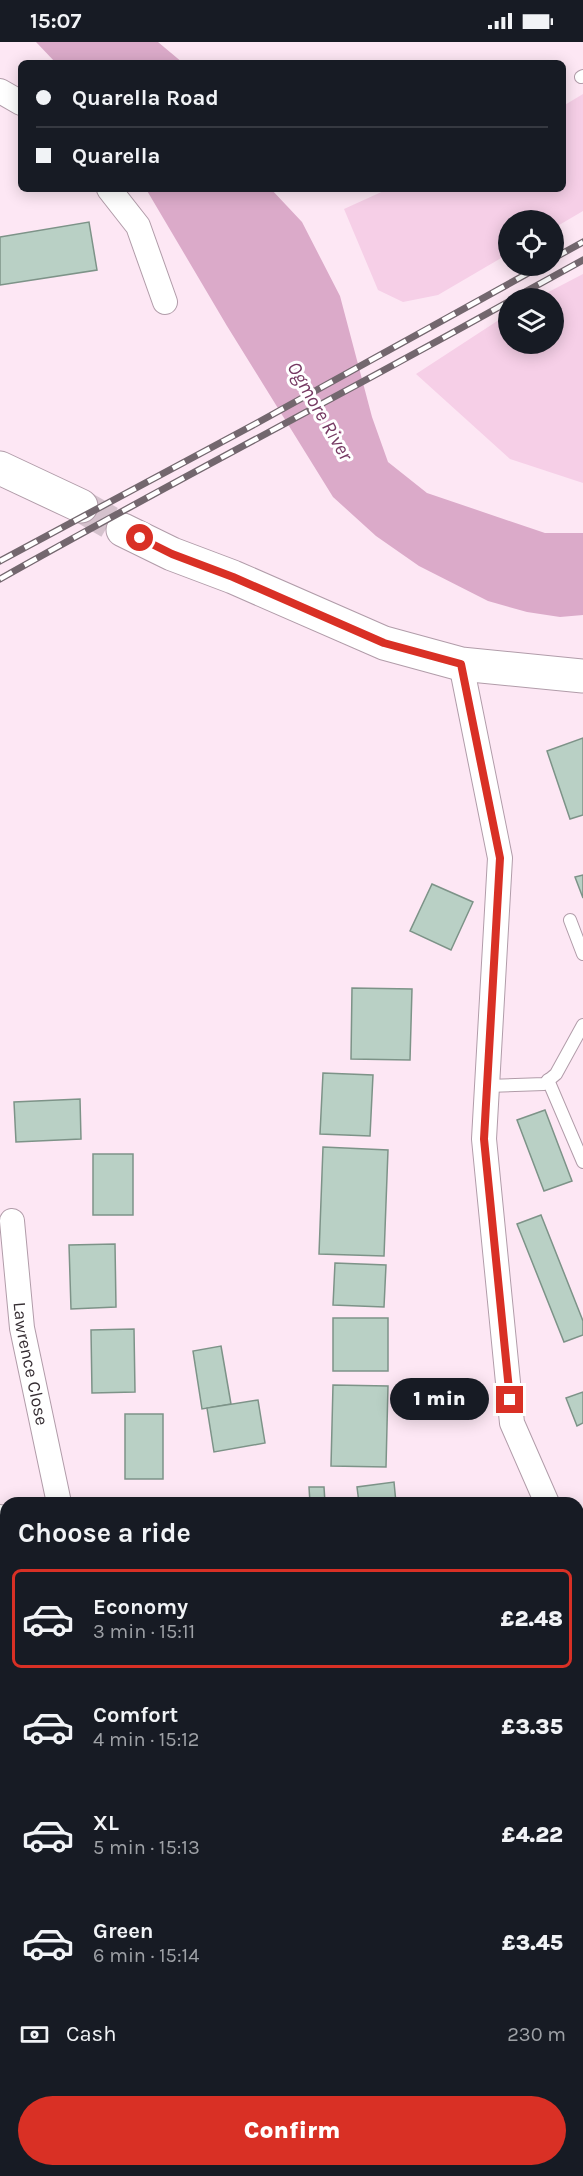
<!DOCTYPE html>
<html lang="en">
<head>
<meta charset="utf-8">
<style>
  :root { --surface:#171b24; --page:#242831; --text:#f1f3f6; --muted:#9ea1a6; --line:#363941; --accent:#d93025 }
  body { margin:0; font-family:Karla,sans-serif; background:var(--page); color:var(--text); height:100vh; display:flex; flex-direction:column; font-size:22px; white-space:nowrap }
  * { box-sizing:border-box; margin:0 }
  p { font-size:20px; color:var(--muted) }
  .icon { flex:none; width:33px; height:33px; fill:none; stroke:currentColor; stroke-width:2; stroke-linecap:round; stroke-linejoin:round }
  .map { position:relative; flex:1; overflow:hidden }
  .side { position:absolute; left:0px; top:1455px; width:584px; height:680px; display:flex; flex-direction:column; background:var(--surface); border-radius:18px 18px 0 0; box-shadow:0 3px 15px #0003 }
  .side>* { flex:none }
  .top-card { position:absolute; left:18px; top:18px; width:548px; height:132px; border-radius:9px; box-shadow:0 3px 15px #0003; display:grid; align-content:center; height:132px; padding:0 18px; background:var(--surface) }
  .tools { position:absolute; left:498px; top:168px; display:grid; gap:12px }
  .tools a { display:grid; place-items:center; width:66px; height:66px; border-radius:50%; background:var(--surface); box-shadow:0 3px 15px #0003; font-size:30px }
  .end { position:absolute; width:27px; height:27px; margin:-14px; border:8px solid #d93025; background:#fff; box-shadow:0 0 0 3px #fff }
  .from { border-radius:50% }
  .bubble { position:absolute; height:42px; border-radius:21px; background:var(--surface); box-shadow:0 3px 15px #0003; font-size:20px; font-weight:800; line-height:42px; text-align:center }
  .top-card b { display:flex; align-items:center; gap:21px; height:57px; font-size:22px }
  .top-card b+b { border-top:2px solid var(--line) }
  .top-card i { width:15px; height:15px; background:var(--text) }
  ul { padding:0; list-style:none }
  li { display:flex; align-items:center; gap:18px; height:99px; margin:0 12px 9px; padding:0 6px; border:3px solid transparent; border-radius:9px }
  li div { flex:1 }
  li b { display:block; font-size:22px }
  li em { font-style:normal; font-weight:800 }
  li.current { border-color:var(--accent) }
  li>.icon { width:54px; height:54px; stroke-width:1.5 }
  h2 { padding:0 18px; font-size:27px; line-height:72px }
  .pay { display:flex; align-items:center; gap:15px; height:66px; padding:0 18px; font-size:22px }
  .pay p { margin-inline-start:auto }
  .cta { display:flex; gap:12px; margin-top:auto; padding:12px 18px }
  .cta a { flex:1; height:69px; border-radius:36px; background:var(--accent); color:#fff; font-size:24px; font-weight:800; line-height:69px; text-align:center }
  .status { display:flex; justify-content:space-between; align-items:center; height:42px; padding:0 30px; background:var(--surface); direction:ltr }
  .status svg { height:16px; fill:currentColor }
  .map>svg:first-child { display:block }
  .green { fill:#f6cfe7 }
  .water { fill:#dbaac9 }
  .building { fill:#b9d0c5; stroke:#7d9388; stroke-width:1.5 }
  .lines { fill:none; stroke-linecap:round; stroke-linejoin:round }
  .secondary-tunnel { stroke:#d5c2cd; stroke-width:33; stroke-dasharray:33 16; stroke-linecap:butt }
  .lane-casing { stroke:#b19ca9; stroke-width:14 }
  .street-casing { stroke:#b19ca9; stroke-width:26 }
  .secondary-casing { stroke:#b19ca9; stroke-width:35 }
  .lane { stroke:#fff; stroke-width:12 }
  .street { stroke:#fff; stroke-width:24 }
  .secondary { stroke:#fff; stroke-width:33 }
  .rail-casing { stroke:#73676e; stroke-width:7 }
  .rail { stroke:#fff; stroke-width:4.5; stroke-dasharray:14; stroke-linecap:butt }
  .route { stroke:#d93025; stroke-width:8 }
  .labels { text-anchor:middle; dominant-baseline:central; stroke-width:6; stroke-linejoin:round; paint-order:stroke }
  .street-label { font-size:18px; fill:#362e33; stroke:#fff }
  .water-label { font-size:20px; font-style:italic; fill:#753962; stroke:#fff }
</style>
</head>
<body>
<div class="status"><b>15:07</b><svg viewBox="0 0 49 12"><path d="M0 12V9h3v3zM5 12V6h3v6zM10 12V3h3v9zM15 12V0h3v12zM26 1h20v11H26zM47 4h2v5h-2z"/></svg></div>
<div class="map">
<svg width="583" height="2134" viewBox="0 0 583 2134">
  <rect width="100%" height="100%" fill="#fde7f4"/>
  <!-- green -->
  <g class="green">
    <polygon points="583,52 583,169 554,186 554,178 508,178 508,212 438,253 403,260 378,248 344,167 388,147 562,147 563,64"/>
    <polygon points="583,232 583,441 510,417 416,332 508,272 508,302 554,302 554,256 537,256"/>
    <polygon points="0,1676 6,1677 6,2128 184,2129 0,2134"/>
    <polygon points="583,1755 583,2134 351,2134 350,2129 578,2128 578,1757"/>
  </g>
  <!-- water -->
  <g class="water">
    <polygon points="36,0 158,0 183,21 56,21"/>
    <polygon points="146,147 271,147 302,180 340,254 372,375 388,420 427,451 545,491 583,491 583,573 560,575 527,570 488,559 419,524 376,494 333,455 227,284"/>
  </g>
  <!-- building -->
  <g class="building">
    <polygon points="89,180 97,228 0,243 0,195"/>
    <polygon points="583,696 583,773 570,777 547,709"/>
    <polygon points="583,833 583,856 575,835"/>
    <polygon points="432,842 473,860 451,908 410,889"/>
    <polygon points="352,946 412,947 410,1018 351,1017"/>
    <polygon points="323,1031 373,1033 370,1094 320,1092"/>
    <polygon points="80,1057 81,1097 16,1100 14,1060"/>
    <polygon points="545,1068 572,1139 544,1149 517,1078"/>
    <polygon points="323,1105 388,1108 384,1214 319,1212"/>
    <rect x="93" y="1112" width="40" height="61"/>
    <polygon points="541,1173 583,1279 583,1293 564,1300 517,1182"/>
    <polygon points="115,1202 116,1265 71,1267 69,1203"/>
    <polygon points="335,1221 386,1223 384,1265 333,1263"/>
    <rect x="333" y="1276" width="55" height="53"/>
    <polygon points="134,1287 135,1350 92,1351 91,1288"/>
    <polygon points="221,1304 231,1362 202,1367 193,1309"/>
    <polygon points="333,1343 388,1344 386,1425 331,1424"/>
    <polygon points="583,1350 583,1381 577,1384 566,1356"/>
    <polygon points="258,1358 265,1401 214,1410 207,1366"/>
    <rect x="125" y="1372" width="38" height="65"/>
    <polygon points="394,1440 396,1461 359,1461 357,1445"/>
    <polygon points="309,1445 324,1445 325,1461 310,1461"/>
  </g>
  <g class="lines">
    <!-- secondary-tunnel -->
    <polyline class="secondary-tunnel" points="81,464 123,488"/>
    <defs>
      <g id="lane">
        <polyline points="581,35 583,34"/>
        <polyline points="570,878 583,912"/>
        <polyline points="548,1038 583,1120"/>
        <polyline points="487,1044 544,1042 556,1032 583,983"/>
      </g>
      <g id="street">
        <polyline points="0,49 21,61"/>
        <polyline points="109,147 138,184 165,260"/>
        <polyline points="461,622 500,816 484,1097 512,1381 547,1461"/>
        <path id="s1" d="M12,1179L22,1286L59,1461"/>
        <polyline points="0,1475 6,1476"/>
        <polyline points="578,1481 583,1482"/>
      </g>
      <g id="secondary">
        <polyline points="0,426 81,464"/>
        <polyline points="123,488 172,512 233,535 384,601 461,622 583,634"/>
        <polyline points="0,1641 6,1641"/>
        <polyline points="578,1714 583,1709"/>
      </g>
    </defs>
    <!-- lane casing -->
    <use href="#lane" class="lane-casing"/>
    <!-- street casing -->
    <use href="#street" class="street-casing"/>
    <!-- secondary casing -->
    <use href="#secondary" class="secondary-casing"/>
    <!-- lane -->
    <use href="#lane" class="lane"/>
    <!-- street -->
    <use href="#street" class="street"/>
    <!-- secondary -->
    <use href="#secondary" class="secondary"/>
    <defs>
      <g id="rail">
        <polyline points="554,216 583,200"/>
        <polyline points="514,256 583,218"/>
        <polyline points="0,519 257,381 541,224"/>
        <path d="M0,537C168,442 340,354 508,260"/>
        <polyline points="0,1525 6,1526"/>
        <polyline points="578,1634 583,1635"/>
      </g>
    </defs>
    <!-- rail casing -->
    <use href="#rail" class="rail-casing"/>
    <!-- rail -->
    <use href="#rail" class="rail"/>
  </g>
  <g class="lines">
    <!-- route -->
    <polyline class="route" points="140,496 172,512 233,535 384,601 461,622 500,816 484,1097 510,1358"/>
  </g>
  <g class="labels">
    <!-- street labels -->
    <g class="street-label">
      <text stroke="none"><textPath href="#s1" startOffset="144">Lawrence Close</textPath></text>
    </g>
    <!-- water labels -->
    <g class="water-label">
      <text transform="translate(320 369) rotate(60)">Ogmore River</text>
    </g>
  </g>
</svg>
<div class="tools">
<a><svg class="icon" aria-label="locate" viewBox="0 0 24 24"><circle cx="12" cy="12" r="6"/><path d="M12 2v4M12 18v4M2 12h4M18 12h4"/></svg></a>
<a><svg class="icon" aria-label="layers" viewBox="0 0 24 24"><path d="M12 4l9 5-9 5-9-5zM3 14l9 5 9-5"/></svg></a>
</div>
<i class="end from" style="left:140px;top:496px"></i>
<i class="end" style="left:510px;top:1358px"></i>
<div class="bubble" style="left:390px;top:1336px;width:99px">1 min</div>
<div class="top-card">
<b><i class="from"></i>Quarella Road</b>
<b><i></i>Quarella</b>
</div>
<section class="side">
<h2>Choose a ride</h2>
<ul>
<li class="current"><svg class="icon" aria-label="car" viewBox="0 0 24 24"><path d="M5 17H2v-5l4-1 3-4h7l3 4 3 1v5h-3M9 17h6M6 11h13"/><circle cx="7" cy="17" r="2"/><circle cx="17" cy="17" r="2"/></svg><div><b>Economy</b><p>3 min · 15:11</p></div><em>£2.48</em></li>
<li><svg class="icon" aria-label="car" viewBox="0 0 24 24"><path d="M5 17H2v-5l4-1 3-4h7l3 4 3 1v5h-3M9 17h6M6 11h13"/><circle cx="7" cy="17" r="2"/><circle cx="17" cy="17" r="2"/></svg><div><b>Comfort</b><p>4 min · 15:12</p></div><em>£3.35</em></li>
<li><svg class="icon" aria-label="car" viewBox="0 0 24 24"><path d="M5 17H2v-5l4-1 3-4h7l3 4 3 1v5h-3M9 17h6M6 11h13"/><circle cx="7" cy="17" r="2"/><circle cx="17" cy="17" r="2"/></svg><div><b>XL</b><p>5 min · 15:13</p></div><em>£4.22</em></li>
<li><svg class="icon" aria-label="car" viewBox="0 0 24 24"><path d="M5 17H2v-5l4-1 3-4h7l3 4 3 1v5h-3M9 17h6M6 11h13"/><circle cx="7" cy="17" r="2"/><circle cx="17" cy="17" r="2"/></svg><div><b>Green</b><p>6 min · 15:14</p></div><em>£3.45</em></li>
</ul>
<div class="pay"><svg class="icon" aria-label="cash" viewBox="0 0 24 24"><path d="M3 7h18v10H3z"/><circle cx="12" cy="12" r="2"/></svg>Cash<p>230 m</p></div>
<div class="cta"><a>Confirm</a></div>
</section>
</div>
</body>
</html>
